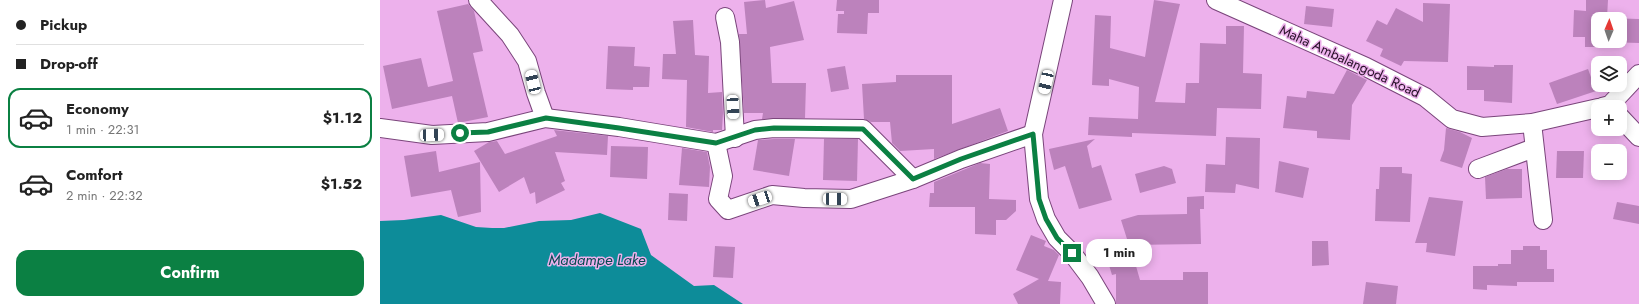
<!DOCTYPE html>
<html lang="en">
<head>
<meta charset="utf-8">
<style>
  :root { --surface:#fff; --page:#f6f6f6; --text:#222; --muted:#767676; --line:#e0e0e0; --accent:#0b8043 }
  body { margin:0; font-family:Jost,sans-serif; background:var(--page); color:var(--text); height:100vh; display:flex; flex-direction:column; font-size:15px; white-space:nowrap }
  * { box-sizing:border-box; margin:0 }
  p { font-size:13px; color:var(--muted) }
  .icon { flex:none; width:22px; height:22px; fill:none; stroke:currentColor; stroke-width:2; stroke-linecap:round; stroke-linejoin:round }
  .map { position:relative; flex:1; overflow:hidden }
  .side { display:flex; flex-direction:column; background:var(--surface); width:380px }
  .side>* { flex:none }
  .guide { display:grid; align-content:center; height:88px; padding:0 16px; background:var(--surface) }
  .needle { width:26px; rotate:2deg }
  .tools { position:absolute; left:1211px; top:12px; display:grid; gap:8px }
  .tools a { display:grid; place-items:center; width:36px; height:36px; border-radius:8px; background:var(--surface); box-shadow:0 2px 10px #0003; font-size:20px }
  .end { position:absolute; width:18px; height:18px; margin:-9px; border:5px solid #0b8043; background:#fff; box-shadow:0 0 0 2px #fff }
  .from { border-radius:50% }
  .bubble { position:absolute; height:28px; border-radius:12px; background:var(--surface); box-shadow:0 2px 10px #0003; font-size:13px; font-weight:700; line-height:28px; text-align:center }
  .car { position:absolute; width:12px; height:24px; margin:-12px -6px; border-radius:5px; box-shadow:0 0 3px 1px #0007; background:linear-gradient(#fff 24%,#345 0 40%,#fff 0 76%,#345 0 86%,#fff 0) }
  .guide b { display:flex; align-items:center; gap:14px; height:38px; font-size:15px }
  .guide b+b { border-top:1px solid var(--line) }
  .guide i { width:10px; height:10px; background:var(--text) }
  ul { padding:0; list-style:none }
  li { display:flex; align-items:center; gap:12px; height:60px; margin:0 8px 6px; padding:0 8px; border:2px solid transparent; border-radius:12px }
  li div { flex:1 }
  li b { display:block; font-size:15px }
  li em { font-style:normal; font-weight:700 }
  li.on { border-color:var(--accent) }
  li>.icon { width:36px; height:36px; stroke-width:1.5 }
  .cta { display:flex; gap:8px; margin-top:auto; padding:8px 16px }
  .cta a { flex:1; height:46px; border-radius:12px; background:var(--accent); color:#fff; font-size:16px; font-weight:700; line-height:46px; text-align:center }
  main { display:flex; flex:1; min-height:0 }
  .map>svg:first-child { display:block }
  .water { fill:#0d8c99 }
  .building { fill:#bc82bc; fill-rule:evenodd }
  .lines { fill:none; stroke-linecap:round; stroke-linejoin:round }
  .minor-casing { stroke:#7a457b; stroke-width:20 }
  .minor { stroke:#fff; stroke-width:18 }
  .route { stroke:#0b8043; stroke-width:5 }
  .labels { text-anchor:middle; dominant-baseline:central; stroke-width:3; stroke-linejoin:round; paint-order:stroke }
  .street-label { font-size:14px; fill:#29132a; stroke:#edb1ec }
  .water-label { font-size:15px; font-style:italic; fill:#064950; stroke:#edb1ec }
</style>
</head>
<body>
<main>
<section class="side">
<div class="guide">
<b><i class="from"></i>Pickup</b>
<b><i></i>Drop-off</b>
</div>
<ul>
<li class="on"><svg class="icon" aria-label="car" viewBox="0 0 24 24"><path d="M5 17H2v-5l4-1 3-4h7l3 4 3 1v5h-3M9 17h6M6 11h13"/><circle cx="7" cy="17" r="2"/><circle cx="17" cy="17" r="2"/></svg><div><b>Economy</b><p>1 min · 22:31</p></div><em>$1.12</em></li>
<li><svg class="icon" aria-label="car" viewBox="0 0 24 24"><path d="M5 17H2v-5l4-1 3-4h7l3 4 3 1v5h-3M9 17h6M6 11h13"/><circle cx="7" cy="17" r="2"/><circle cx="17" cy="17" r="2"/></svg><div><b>Comfort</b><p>2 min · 22:32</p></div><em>$1.52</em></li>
</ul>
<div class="cta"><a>Confirm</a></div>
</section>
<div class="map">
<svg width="1259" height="304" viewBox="0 0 1259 304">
  <rect width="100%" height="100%" fill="#edb1ec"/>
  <!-- water -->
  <polygon class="water" points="220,213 261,229 271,255 314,286 334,285 363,304 0,304 0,221 24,220 61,215 96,227 112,228 124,228 159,221 191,220"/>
  <!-- building -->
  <g class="building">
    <polygon points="385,0 386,8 414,1 424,40 390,47 392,83 426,83 425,118 382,119 383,113 364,113 359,34 367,34 364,2"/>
    <polygon points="457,0 499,0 499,13 488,13 487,34 457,33 458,14 464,14 464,11 456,11"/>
    <polygon points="774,0 800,4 775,102 805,103 806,83 819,83 820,43 846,44 846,26 864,26 863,73 882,74 881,109 837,108 836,136 752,133 752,137 708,135 709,117 758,119 759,87 729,79 729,86 712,85 715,15 731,16 730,48 765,57"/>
    <path d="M1206,0H1228L1227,18L1259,19V43L1226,42V47H1205V37H1193L1194,10L1206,11ZM1218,19H1240V41H1218Z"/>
    <polygon points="1043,3 1070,4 1068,62 1024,61 1021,66 1000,56 1003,49 986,41 997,20 1007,25 1016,8 1043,22"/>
    <polygon points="88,4 94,11 103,51 93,53 108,117 78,123 72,96 12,109 3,66 41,58 48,87 73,81 57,11"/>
    <polygon points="926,6 954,9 952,27 924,24"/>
    <polygon points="313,20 315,55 329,56 328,93 342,92 343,113 342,130 333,130 333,132 306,127 307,80 282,79 283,54 296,54 293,21"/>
    <polygon points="228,46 255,47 254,66 270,67 269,87 253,87 253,90 226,89"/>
    <polygon points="1114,65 1133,65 1132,103 1104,101 1104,90 1087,90 1087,66 1114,67"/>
    <polygon points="465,66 469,89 451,92 447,69"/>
    <polygon points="1208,69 1216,91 1177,104 1169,83"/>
    <polygon points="967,70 987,80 972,105 970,140 937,138 937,131 903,128 907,96 926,98 927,91 954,94"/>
    <polygon points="516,75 572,75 572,124 620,108 628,131 554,159 554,149 520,151 512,143 510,122 491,122 484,119 482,84 516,82"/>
    <polygon points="1066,128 1080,132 1092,138 1082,168 1060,161 1064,150"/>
    <polygon points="174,130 228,136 227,155 175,152 185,181 181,183 185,190 156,204 155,192 150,194 144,177 119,192 94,151 109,142 117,141 125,154 177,136"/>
    <polygon points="846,137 880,138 879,189 856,184 855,193 825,192 826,164 845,165"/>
    <polygon points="394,139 415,139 409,176 373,170 378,140"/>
    <polygon points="444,139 478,139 477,181 443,180"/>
    <polygon points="715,139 707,146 712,168 721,165 732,200 699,209 685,166 674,170 669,149"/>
    <polygon points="231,146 268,147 267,179 230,177"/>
    <polygon points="302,148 327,152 330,167 329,187 299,185"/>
    <polygon points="56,151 59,172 100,162 101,212 78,217 71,190 31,197 24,156"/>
    <polygon points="1177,151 1204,151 1203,178 1176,178"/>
    <polygon points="899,161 929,168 923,198 895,192"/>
    <polygon points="600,163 610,164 609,199 636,200 636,211 626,220 616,220 616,235 595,234 595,207 549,207 550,193 554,193 554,182"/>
    <polygon points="784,166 792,169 796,183 760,193 755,174"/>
    <polygon points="1000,167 1022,167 1022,173 1032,174 1030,222 995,221 996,189 999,189"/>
    <polygon points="1127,169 1142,169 1142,198 1106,199 1105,177"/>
    <polygon points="289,193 308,194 307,221 288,220"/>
    <polygon points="824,196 824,209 820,209 821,244 750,245 760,280 803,280 803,272 828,272 828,304 736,304 736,274 732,275 723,245 747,239 741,220 758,215 807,214 807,197"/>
    <polygon points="1049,197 1083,201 1075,256 1046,252 1047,243 1035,243"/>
    <polygon points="1237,202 1259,206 1259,224 1233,219"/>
    <polygon points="651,235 666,241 664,246 674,250 679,255 668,281 681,282 680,304 638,304 633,294 659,279 636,270"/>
    <polygon points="932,241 948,241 949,265 932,266"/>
    <polygon points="335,246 355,247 353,278 333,277"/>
    <polygon points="1143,246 1160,246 1160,250 1167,250 1167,269 1174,269 1174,282 1137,282 1137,286 1107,285 1107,290 1093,289 1093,266 1118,266 1118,264 1131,264 1131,250 1143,250"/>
    <polygon points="986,282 1018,286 1016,304 983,304"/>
  </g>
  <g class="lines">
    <defs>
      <g id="minor">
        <polyline points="98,0 130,35 147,61 156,93 165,118"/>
        <polyline points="683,0 653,134 659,199 666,219 677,238 692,253 710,277 726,304"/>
        <polyline points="836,0 986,67 1045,97 1072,119 1102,127 1152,123 1218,108"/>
        <polyline points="345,17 350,42 355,138"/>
        <polyline points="1222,107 1230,105 1259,74"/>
        <polyline points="1240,117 1259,137"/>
        <polyline points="1152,123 1163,220"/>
        <polyline points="0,128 52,135 108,132 165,118 239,127 336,143 375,130 394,128 483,129 533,179"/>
        <polyline points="336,143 343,176 338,199 348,210 392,195 424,198 471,199 533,179 581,159 653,134"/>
        <polyline points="1098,169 1154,148"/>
      </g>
    </defs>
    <!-- minor casing -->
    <use href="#minor" class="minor-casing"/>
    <!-- minor -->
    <use href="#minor" class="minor"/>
  </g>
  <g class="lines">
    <!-- route -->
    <polyline class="route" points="80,133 108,132 166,118 239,128 336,143 375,130 394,128 483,129 533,179 581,159 653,134 659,199 666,219 677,238 692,253"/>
  </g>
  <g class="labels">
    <!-- street labels -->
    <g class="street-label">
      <text transform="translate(970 61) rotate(25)">Maha Ambalangoda Road</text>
    </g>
    <!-- water labels -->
    <g class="water-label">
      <text x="217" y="260">Madampe Lake</text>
    </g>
  </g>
</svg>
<div class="tools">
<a><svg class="needle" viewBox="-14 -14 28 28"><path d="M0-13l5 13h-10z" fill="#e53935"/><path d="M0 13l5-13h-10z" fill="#767676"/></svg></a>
<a><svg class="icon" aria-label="layers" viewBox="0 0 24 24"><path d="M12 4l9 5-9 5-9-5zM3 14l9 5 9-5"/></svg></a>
<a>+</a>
<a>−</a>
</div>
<i class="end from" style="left:80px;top:133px"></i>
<i class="end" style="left:692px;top:253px"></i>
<div class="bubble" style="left:706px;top:239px;width:66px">1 min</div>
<i class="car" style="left:153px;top:82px;rotate:346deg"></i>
<i class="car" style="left:666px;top:82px;rotate:193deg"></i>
<i class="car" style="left:353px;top:107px;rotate:177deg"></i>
<i class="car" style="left:52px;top:135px;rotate:88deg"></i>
<i class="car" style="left:380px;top:199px;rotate:252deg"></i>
<i class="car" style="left:455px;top:199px;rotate:91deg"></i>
</div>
</main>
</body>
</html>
